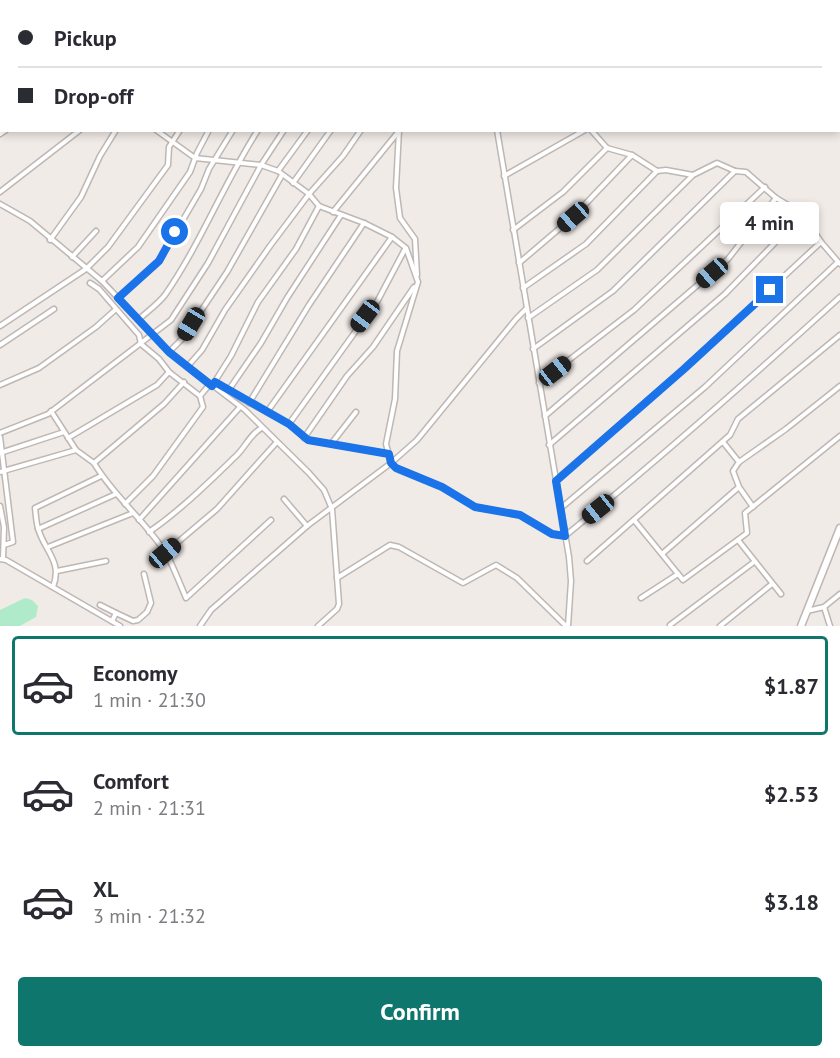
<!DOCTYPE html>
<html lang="en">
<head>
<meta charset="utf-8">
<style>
  :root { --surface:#fff; --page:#f7f7f7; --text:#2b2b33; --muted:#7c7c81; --line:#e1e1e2; --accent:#0f766e }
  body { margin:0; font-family:"PT Sans",sans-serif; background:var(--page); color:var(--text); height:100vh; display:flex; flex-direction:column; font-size:22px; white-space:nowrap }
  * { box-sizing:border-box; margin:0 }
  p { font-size:20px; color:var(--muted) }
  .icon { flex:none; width:33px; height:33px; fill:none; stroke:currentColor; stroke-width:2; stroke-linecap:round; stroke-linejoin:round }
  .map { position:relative; height:626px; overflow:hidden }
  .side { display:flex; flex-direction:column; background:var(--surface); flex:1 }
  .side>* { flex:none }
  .guide { position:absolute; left:0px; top:0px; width:840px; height:132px; box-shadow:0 3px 9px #0003; display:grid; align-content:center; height:132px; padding:0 18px; background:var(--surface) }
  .end { position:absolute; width:27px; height:27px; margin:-14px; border:8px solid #1a73e8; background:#fff; box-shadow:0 0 0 3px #fff }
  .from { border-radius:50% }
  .bubble { position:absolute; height:42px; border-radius:6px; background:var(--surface); box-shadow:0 3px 9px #0003; font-size:20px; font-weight:600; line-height:42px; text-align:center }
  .car { position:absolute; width:18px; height:36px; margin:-18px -9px; border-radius:8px; box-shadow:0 0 4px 2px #0007; background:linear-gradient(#222 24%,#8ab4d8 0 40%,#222 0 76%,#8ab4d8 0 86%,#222 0) }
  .guide b { display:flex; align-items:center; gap:21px; height:57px; font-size:22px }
  .guide b+b { border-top:2px solid var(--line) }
  .guide i { width:15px; height:15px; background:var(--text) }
  ul { padding:10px 0 0; list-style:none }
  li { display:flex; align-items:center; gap:18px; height:99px; margin:0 12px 9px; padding:0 6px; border:3px solid transparent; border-radius:6px }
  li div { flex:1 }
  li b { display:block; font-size:22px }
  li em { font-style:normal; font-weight:600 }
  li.on { border-color:var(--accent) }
  li>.icon { width:54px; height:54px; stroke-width:1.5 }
  .cta { display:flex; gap:12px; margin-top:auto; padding:12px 18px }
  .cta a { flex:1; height:69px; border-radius:6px; background:var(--accent); color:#fff; font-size:24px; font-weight:600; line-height:69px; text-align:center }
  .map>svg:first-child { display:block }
  .green { fill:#afebca }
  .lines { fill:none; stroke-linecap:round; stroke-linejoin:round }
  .minor-casing { stroke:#beb7b4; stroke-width:7 }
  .highway-casing { stroke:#beb7b4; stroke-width:9 }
  .minor { stroke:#fff; stroke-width:4 }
  .highway { stroke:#fff; stroke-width:6 }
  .route { stroke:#1a73e8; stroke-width:8 }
</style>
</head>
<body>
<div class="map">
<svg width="840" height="626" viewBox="0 0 840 626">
  <rect width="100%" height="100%" fill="#f1ebe7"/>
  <!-- green -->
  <polygon class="green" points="25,598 32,600 38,606 36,617 20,626 0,626 0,610"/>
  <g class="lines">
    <defs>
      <g id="minor">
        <polyline points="396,0 396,2"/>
        <polyline points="459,0 459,2"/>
        <polyline points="474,0 474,2"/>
        <polyline points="77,2 78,0"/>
        <polyline points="107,2 108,0"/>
        <polyline points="139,2 140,0"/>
        <polyline points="166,2 167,0"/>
        <polyline points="198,2 199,0"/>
        <polyline points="259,2 260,0"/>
        <polyline points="285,2 285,0"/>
        <polyline points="314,2 315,0"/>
        <polyline points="339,2 340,0"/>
        <polyline points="364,2 365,0"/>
        <polyline points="389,2 389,0"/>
        <polyline points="418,2 423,0"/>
        <polyline points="671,2 671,0"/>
        <polyline points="762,2 764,0"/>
        <polyline points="0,56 2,54"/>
        <polyline points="838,74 840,74"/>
        <polyline points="0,98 2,96"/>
        <path d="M156,130L195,158L261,165L278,171L309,194L319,206L364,223L392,237L406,248L418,282L397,351L395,399L386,444L391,463L396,468L442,487L475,507L520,515L553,534L565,536C659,459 750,379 840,297"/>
        <polyline points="399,130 396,188 400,218 415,239 417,275"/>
        <polyline points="497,130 569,557 571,581 568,626"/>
        <polyline points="591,130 607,148 632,155 657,171 666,170 693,175 717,163 735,171 746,172 776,198 803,214 821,242 840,264"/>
        <polyline points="0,134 6,130"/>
        <polyline points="278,171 308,130"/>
        <polyline points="504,176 585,130"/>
        <polyline points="293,183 331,130"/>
        <polyline points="0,192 80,130"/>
        <polyline points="0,204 30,221 102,281 169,352 245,410 309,473 324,490 332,509 339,604 337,609 318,626"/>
        <polyline points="333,212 399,131"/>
        <polyline points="513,230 563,192 607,148"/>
        <polyline points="50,240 81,197 100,156 116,130"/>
        <polyline points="72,257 96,231"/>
        <polyline points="519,263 573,217 632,155"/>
        <polyline points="102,281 138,247 156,221 190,172 197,153 209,130"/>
        <polyline points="90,283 99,289 139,335 141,344 159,359 169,372 200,396"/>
        <polyline points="523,288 586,244 657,171"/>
        <polyline points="118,298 159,261 201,189 209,169 233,130"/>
        <polyline points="528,318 597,270 692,176"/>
        <path d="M138,320C147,312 158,304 165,295C201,243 224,183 258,130"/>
        <polyline points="0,326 86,269 108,247 168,165 169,147 180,130"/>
        <polyline points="0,345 54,309"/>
        <polyline points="533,349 613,291 735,171"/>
        <polyline points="169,352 183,338 227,272 282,175"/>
        <polyline points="187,367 202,350 225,310 270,246 309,194 343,156 361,130"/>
        <polyline points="215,382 228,391 289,424 308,440 389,454"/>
        <polyline points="539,383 634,310 765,187"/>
        <polyline points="0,385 39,368 96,327 115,310"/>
        <polyline points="212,386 231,356 258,302 296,249 319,206"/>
        <polyline points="228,391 261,343 287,298 341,215"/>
        <polyline points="249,403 309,305 364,223"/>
        <polyline points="51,411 76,450"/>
        <polyline points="267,412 392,237"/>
        <polyline points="545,416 728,259 776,198"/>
        <polyline points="289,424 378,300 405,249"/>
        <polyline points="0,433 48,414 171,320 208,263 261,165 284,130"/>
        <polyline points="0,437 13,542 4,545"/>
        <polyline points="68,438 157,385 169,372"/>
        <polyline points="304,438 347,376 373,347 414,287"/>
        <polyline points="723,442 739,462 733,471 739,487 753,507"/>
        <polyline points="331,444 356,412"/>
        <polyline points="549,445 725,294 803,214"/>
        <polyline points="0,453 64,432"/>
        <polyline points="739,462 786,429 840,386"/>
        <path d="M94,463C114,497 146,521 167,555C174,568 180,584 186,598L271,520"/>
        <polyline points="0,472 76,450 94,463 164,404 184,382"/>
        <polyline points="556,480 684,369 821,242"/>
        <polyline points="284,499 307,526"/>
        <polyline points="125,504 153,476 203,407 200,396 210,384"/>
        <polyline points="0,506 4,527 3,559"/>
        <polyline points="561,508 705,387 838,262"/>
        <polyline points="139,520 240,407"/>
        <polyline points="634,520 683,580 747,533 745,513 840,436"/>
        <polyline points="38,529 116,494"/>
        <path d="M149,532C181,510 209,482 237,455C246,446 251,433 262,428"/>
        <polyline points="738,540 781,594"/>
        <polyline points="48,547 133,513"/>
        <polyline points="165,553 217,509 276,443"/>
        <polyline points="662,554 739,487"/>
        <polyline points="0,559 6,560 120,626"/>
        <polyline points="587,561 730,435 738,419 840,335"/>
        <polyline points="57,571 106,561"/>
        <polyline points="337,578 390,545 399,547 463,583 496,565 517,578 566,626"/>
        <path d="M53,587C63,561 44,551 38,528C36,522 36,515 35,508L101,476"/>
        <polyline points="641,598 678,574"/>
        <polyline points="100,605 116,613 112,621"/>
        <polyline points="824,607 830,626"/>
        <polyline points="807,611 824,607 840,594"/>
        <polyline points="116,613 133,621 138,620 147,612 151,603 144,574"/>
        <polyline points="670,625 754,562"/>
        <polyline points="200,626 211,610 307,526 391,463 417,440 516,319 526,309"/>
        <polyline points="720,626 772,584"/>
      </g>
      <polyline id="highway" points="801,626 840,528"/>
    </defs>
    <!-- minor casing -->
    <use href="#minor" class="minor-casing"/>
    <!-- highway casing -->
    <use href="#highway" class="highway-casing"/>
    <!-- minor -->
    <use href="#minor" class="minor"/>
    <!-- highway -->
    <use href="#highway" class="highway"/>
  </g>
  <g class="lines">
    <!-- route -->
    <polyline class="route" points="175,232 159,261 118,298 169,352 212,386 215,382 289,424 308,440 389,454 391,463 396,468 442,487 475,507 520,515 552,534 565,536 556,481 684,369 770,290"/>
  </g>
</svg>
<i class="end from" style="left:175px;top:232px"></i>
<i class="end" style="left:770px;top:290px"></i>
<div class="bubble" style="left:720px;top:202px;width:99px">4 min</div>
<i class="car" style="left:573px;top:217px;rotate:229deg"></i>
<i class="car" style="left:712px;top:273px;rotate:229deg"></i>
<i class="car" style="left:365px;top:316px;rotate:217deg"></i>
<i class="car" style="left:191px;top:324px;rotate:211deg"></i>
<i class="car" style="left:555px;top:371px;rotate:52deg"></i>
<i class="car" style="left:598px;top:509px;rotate:231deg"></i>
<i class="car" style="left:165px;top:553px;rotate:50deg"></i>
<div class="guide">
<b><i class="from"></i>Pickup</b>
<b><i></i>Drop-off</b>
</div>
</div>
<section class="side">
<ul>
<li class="on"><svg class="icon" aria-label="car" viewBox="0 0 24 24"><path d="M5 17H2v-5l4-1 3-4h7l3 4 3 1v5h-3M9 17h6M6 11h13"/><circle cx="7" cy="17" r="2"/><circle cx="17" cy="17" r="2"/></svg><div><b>Economy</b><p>1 min · 21:30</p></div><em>$1.87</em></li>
<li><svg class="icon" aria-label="car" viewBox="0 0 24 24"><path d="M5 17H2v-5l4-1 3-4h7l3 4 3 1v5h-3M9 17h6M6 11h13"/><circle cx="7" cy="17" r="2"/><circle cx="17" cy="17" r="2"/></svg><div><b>Comfort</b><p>2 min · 21:31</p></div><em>$2.53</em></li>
<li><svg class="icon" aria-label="car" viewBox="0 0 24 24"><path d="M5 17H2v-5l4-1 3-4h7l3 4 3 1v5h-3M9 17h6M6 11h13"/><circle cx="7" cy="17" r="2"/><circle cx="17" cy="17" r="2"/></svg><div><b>XL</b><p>3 min · 21:32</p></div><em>$3.18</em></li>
</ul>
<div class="cta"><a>Confirm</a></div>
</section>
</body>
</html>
